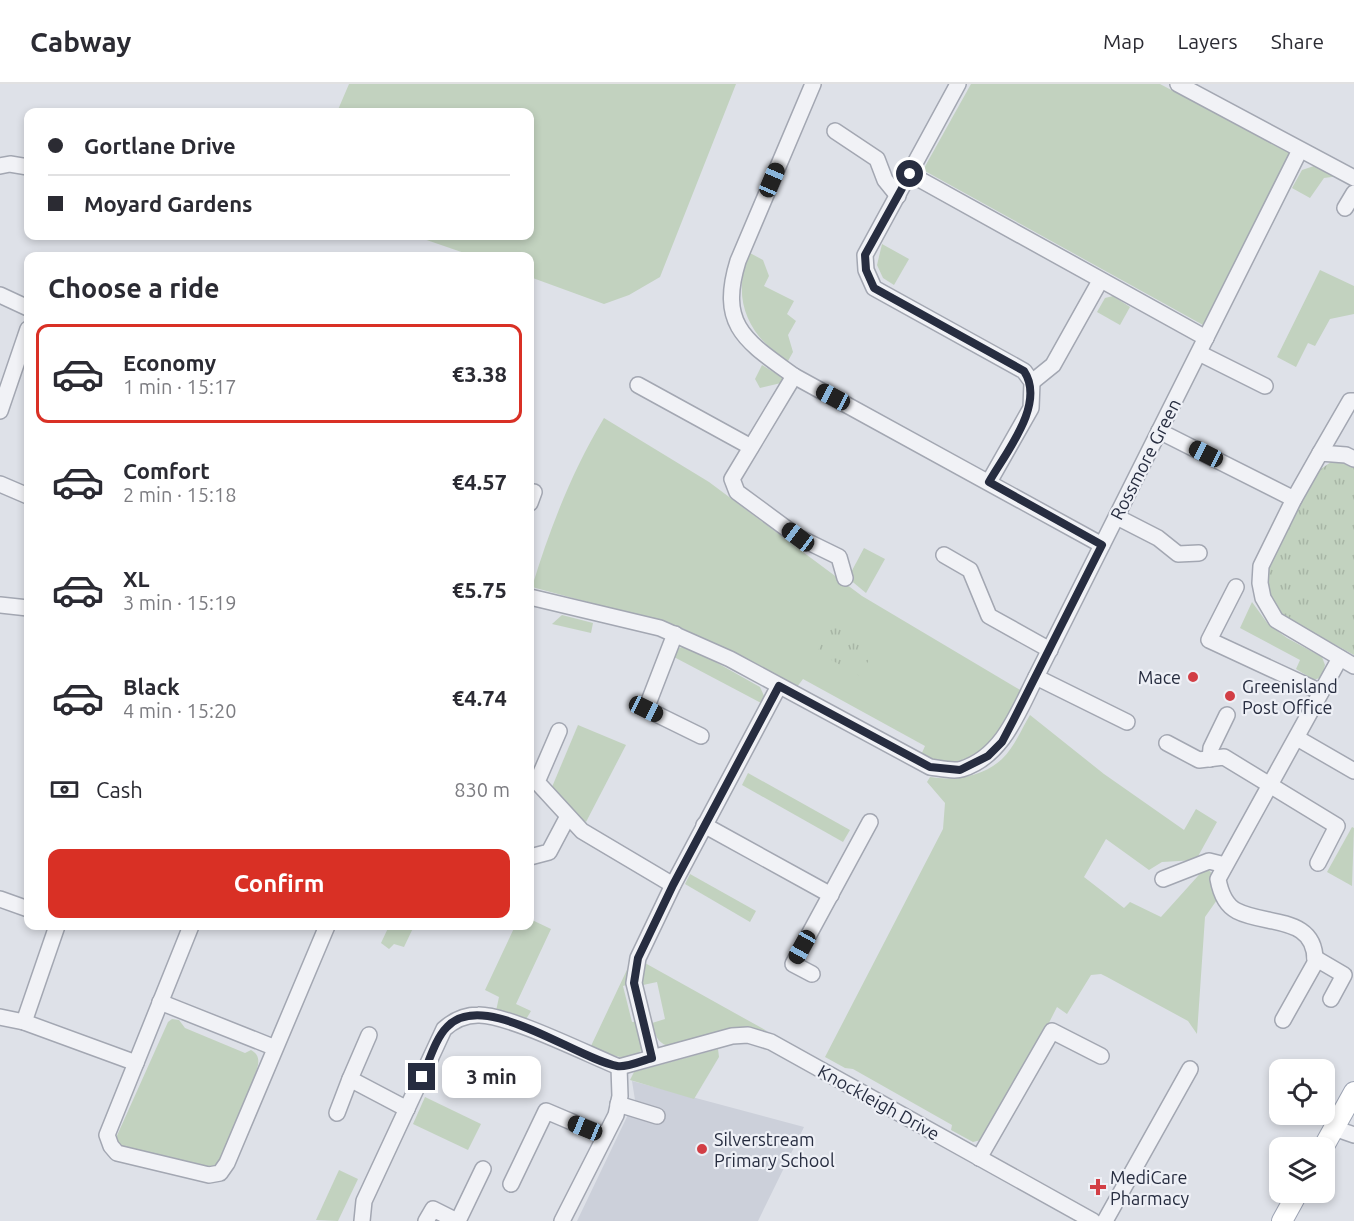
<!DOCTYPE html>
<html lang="en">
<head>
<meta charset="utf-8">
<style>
  :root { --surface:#fff; --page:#f2f2f3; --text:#2b2b33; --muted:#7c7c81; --line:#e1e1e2; --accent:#d93025 }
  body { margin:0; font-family:Ubuntu,sans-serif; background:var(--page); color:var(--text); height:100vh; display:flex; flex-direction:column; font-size:22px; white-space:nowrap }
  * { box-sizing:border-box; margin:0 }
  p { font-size:20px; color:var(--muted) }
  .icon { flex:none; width:33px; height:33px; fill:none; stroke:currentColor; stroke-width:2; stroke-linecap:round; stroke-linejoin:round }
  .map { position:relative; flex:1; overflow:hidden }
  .details { position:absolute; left:24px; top:168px; width:510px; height:678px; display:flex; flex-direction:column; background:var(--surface); border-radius:12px; box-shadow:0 3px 9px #0003 }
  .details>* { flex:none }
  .hud { position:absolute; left:24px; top:24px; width:510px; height:132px; border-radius:12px; box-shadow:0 3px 9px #0003; display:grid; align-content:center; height:132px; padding:0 24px; background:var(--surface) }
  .fabs { position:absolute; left:1269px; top:975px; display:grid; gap:12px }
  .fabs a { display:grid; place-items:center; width:66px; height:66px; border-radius:12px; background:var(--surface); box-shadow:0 3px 9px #0003; font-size:30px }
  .end { position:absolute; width:27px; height:27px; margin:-14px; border:8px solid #272d40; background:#fff; box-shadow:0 0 0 3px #fff }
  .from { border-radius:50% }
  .bubble { position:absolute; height:42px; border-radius:12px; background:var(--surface); box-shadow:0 3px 9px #0003; font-size:20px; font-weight:600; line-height:42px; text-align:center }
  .car { position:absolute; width:18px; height:36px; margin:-18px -9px; border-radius:8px; box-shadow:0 0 4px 2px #0007; background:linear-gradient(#222 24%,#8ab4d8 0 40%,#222 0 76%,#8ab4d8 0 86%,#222 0) }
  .hud b { display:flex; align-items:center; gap:21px; height:57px; font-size:22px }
  .hud b+b { border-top:2px solid var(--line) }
  .hud i { width:15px; height:15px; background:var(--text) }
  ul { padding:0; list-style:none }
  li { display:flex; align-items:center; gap:18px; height:99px; margin:0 12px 9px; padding:0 12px; border:3px solid transparent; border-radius:12px }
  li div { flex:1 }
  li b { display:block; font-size:22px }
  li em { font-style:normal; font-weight:600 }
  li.on { border-color:var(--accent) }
  li>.icon { width:54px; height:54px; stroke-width:1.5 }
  h2 { padding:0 24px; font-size:27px; line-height:72px }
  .pay { display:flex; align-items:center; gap:15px; height:66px; padding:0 24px; font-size:22px }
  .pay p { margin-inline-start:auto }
  .button { display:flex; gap:12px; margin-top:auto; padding:12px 24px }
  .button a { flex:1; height:69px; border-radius:12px; background:var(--accent); color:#fff; font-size:24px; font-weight:600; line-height:69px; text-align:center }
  header { display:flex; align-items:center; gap:36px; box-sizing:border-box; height:84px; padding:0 30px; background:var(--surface); border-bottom:2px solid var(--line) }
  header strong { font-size:28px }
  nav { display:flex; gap:33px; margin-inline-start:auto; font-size:21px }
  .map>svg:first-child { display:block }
  .built { fill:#ccd0da }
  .grass { fill:#c2d2bf }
  .park { fill:url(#park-tufts) }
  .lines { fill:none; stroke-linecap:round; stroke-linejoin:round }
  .minor-casing { stroke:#a3a7b2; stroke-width:18 }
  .major-casing { stroke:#9da4b4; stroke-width:22 }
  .minor { stroke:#f1f2f6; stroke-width:15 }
  .major { stroke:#fff; stroke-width:20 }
  .route { stroke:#272d40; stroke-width:8 }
  .poi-dot { fill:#d23e45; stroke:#eef0f6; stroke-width:2 }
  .labels { text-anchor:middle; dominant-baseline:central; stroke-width:4.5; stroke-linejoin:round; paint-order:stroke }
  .street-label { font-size:18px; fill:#272d40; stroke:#eef0f6 }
  .poi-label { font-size:18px; fill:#272d40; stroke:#eef0f6; text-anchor:start }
</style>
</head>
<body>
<header>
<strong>Cabway</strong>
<nav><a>Map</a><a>Layers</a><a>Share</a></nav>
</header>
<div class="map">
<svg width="1354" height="1137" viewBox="0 0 1354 1137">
  <defs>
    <pattern id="park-tufts" width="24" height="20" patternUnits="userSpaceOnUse" patternTransform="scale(1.5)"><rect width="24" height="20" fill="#c2d2bf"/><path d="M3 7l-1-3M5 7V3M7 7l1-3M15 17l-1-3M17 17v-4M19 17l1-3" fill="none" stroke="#a7b5a5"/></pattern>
  </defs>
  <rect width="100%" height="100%" fill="#dee1e8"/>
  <!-- built -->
  <polygon class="built" points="632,997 804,1043 758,1137 577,1137 635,1016"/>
  <!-- grass -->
  <g class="grass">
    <polygon points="349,0 736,0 660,193 629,211 604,220 530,193 530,172 473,172 415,152 530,152 530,28 337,28"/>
    <polygon points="971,0 1160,0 1291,69 1203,241 923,86"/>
    <polygon points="1314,82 1339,92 1324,94 1310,114 1292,104 1302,86"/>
    <polygon points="882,160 909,175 894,201 883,194 877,181"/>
    <path d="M750,169L763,176L769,192L764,202L794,217L787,230L796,237L788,251L793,268L788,277C748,253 730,213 750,169Z"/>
    <polygon points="1320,186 1354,202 1354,230 1330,235 1315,262 1308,259 1296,283 1277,273"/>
    <polygon points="1113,212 1130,223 1120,241 1097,228 1105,214"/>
    <polygon points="762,281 783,294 781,299 760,304 755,295"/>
    <path d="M604,334L709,398L862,512L1022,607C999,647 976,696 921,671L925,662L803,595L797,603L680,543L532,503C550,444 572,387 604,334Z"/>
    <polygon points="864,464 885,475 866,509 848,494"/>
    <polygon points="1252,518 1268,540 1287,554 1322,573 1325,581 1322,593 1314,596 1296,585 1300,576 1240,544"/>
    <polygon points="562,531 593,539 591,549 552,540"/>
    <polygon points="687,562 760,603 765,614 763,620 674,573 678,564"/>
    <path d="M1030,631L1104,690L1184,746L1196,725L1217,738L1196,776L1162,778L1149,786L1106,755L1084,793L1124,824L1130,818L1161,833L1206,783L1216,794L1219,813L1205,833L1197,950L1188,937L1107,893L1101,890L1091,891L1067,930L1057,923L1028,980L981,1056L973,1058L951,1046L952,1041L853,985L845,984L825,973L943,745L945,719L927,698L930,693C954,697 983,693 1002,675C1014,664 1022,644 1030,631Z"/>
    <polygon points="578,641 626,661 586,738 573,730 552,703"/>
    <polygon points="748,689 850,746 843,758 742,701"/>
    <polygon points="1352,743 1354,744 1352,802 1327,788"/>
    <polygon points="690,790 756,827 750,838 685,800"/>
    <polygon points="530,835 551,845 516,920 531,927 525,937 496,927 499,913 485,906 515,842 530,842"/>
    <polygon points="389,842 414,842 404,863 394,860 389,865 381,859"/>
    <path d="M633,873L630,900L623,902L632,938L639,937L644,962C631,984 609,969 591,962Z"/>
    <path d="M645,879L767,947L745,944L667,962C656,957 655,950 652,939L665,935L657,898L643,901L641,890Z"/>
    <path d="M172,935L179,936L185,944L245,969L251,966C268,975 250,993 251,1008L217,1081L211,1085L123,1068L115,1056L168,938Z"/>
    <polygon points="718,965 719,973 694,1015 630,996 634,988"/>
    <polygon points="425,1013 481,1040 468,1066 413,1040"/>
    <polygon points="339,1086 358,1095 338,1137 316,1136"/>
  </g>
  <!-- park -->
  <g class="park">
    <polygon points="1331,378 1343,379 1354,384 1354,571 1281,531 1270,515 1266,495 1272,471 1315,389"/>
    <polygon points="836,533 879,558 860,592 817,568"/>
  </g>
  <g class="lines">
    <defs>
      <g id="minor">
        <path d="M813,0L738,177C718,242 746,257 794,292L1102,461"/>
        <polyline points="958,0 865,171 866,186 874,204 1024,287 1032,298 1031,324 989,398"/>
        <polyline points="1178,0 1354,94"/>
        <polyline points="835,47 877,75 885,96 898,112"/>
        <polyline points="0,82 10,80 28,83"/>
        <polyline points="910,90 1206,254"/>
        <polyline points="1345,124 1354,109"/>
        <polyline points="0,211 28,224"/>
        <polyline points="1199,269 1265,302"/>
        <polyline points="794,292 732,395 737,408 798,453 839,473 845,494"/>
        <polyline points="1032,298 1053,281 1100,197"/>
        <polyline points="638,301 751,363"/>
        <polyline points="0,327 28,245"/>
        <polyline points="1159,347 1294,415"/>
        <polyline points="1320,369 1350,317 1354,317"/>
        <polyline points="1354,375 1346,371 1320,369 1294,415 1261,482 1260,499 1263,514 1276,536 1354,582"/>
        <polyline points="0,400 28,412"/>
        <polyline points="530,419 534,408"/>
        <polyline points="1117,433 1158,454 1178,470 1199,469"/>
        <polyline points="944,471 970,486 989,532 1050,566"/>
        <polyline points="1236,503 1209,556 1321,608"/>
        <path d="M530,513L660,544L730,575L930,683C939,684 953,688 962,685C1003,672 1018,628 1036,593L1300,66"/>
        <polyline points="0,521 28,524"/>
        <polyline points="675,550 646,625 701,652"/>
        <polyline points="1036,593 1127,638"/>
        <polyline points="559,647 537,698 582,747 673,801"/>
        <polyline points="1297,654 1354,687"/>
        <polyline points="1167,659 1199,676 1224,673 1337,742 1318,779"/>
        <polyline points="1210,675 1211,664 1227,631"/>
        <polyline points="704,741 831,811"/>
        <polyline points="530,773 549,768 567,734"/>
        <polyline points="1163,795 1209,777 1225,781"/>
        <polyline points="0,815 28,825"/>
        <polyline points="191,842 107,1051 111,1062 117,1069 209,1091 220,1089 227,1079 327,842"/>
        <polyline points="1315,874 1344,891 1331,915"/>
        <polyline points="812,890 793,880 870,738"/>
        <polyline points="160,918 273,963"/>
        <polyline points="0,933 24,938 136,979"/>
        <path d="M1283,936L1315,879C1317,831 1266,842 1237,827C1225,821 1220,806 1218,795L1340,574"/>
        <polyline points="24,938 57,842"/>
        <polyline points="369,951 350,995 407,1025"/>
        <polyline points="652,973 634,899 638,874 673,801 779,602"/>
        <polyline points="619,983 732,952 748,951 771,958 1093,1137"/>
        <polyline points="618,1020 657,1032"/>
        <polyline points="337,1029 350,995"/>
        <polyline points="1334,1044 1354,1051"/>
        <polyline points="979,1074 1052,947 1101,972"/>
        <polyline points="511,1100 546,1027 605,1052"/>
        <path d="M362,1137L364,1117L444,945C454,936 464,931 478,931C507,930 587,970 619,983"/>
        <polyline points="426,1137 433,1125 457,1137"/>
        <polyline points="458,1137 483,1085"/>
        <polyline points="562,1137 616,1031 620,1012 619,983"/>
        <polyline points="1105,1137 1190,985"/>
      </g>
      <g id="major">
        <polyline points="1323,1064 1354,1008"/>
        <polyline points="1282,1137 1298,1108"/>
      </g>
    </defs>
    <!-- minor casing -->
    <use href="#minor" class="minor-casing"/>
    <!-- major casing -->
    <use href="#major" class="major-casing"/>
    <!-- minor -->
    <use href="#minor" class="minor"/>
    <!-- major -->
    <use href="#major" class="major"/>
  </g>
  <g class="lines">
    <!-- route -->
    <path class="route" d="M422,993C429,978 435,955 447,943C483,904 575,974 617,982C627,984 643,976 652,974L634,899L638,874L673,801L779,602L930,683L960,686L988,672L1002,658L1013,637L1102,461L989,398C1006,368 1046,320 1024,287L874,204L866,186L865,171L910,90"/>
  </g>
  <!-- markers -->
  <g class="poi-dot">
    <circle cx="1193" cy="593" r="6"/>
    <circle cx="1230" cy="612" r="6"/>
    <circle cx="702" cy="1065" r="6"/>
    <path d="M1095 1094h6v6h6v6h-6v6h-6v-6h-6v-6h6z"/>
  </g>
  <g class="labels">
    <!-- street labels -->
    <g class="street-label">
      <text transform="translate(1145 375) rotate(-63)">Rossmore Green</text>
      <text transform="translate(879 1018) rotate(29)">Knockleigh Drive</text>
    </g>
    <!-- poi labels -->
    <g class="poi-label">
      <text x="1181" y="593" text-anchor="end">Mace</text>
      <text x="1242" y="602">Greenisland<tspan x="1242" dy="21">Post Office</tspan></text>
      <text x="714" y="1055">Silverstream<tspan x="714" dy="21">Primary School</tspan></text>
      <text x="1110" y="1093">MediCare<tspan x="1110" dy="21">Pharmacy</tspan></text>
    </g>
  </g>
</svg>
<div class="fabs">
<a><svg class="icon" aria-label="locate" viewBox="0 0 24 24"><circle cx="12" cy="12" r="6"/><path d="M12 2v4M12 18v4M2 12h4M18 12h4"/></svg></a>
<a><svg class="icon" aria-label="layers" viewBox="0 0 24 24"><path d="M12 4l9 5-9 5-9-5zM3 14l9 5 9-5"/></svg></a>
</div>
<i class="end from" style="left:910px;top:90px"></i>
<i class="end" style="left:422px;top:993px"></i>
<div class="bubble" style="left:442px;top:972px;width:99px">3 min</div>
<i class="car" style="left:772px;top:96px;rotate:23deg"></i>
<i class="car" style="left:833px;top:313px;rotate:298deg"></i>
<i class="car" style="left:1206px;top:370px;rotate:297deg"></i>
<i class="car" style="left:798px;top:453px;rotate:307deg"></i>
<i class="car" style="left:646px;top:625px;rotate:116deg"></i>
<i class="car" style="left:802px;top:863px;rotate:209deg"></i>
<i class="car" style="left:585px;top:1044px;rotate:292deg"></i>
<div class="hud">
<b><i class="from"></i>Gortlane Drive</b>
<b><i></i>Moyard Gardens</b>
</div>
<section class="details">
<h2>Choose a ride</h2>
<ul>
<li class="on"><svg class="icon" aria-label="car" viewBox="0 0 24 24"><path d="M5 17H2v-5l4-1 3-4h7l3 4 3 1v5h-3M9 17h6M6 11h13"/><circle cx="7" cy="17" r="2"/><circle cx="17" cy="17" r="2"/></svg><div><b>Economy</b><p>1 min · 15:17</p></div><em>€3.38</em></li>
<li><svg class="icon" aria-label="car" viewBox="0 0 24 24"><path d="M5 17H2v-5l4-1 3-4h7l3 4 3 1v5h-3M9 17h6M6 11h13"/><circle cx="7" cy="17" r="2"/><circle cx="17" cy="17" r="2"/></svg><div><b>Comfort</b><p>2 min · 15:18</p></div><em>€4.57</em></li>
<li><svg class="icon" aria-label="car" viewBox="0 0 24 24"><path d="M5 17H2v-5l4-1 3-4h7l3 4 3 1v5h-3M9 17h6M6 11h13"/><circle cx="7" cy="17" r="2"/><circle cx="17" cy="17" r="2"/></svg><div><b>XL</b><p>3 min · 15:19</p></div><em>€5.75</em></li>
<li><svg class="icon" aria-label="car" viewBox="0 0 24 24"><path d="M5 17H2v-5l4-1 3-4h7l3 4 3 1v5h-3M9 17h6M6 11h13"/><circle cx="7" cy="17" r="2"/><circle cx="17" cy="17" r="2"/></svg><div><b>Black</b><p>4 min · 15:20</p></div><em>€4.74</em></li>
</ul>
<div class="pay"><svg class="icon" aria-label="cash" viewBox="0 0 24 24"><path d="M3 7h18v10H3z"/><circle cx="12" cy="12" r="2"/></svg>Cash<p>830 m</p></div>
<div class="button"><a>Confirm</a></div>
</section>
</div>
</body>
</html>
